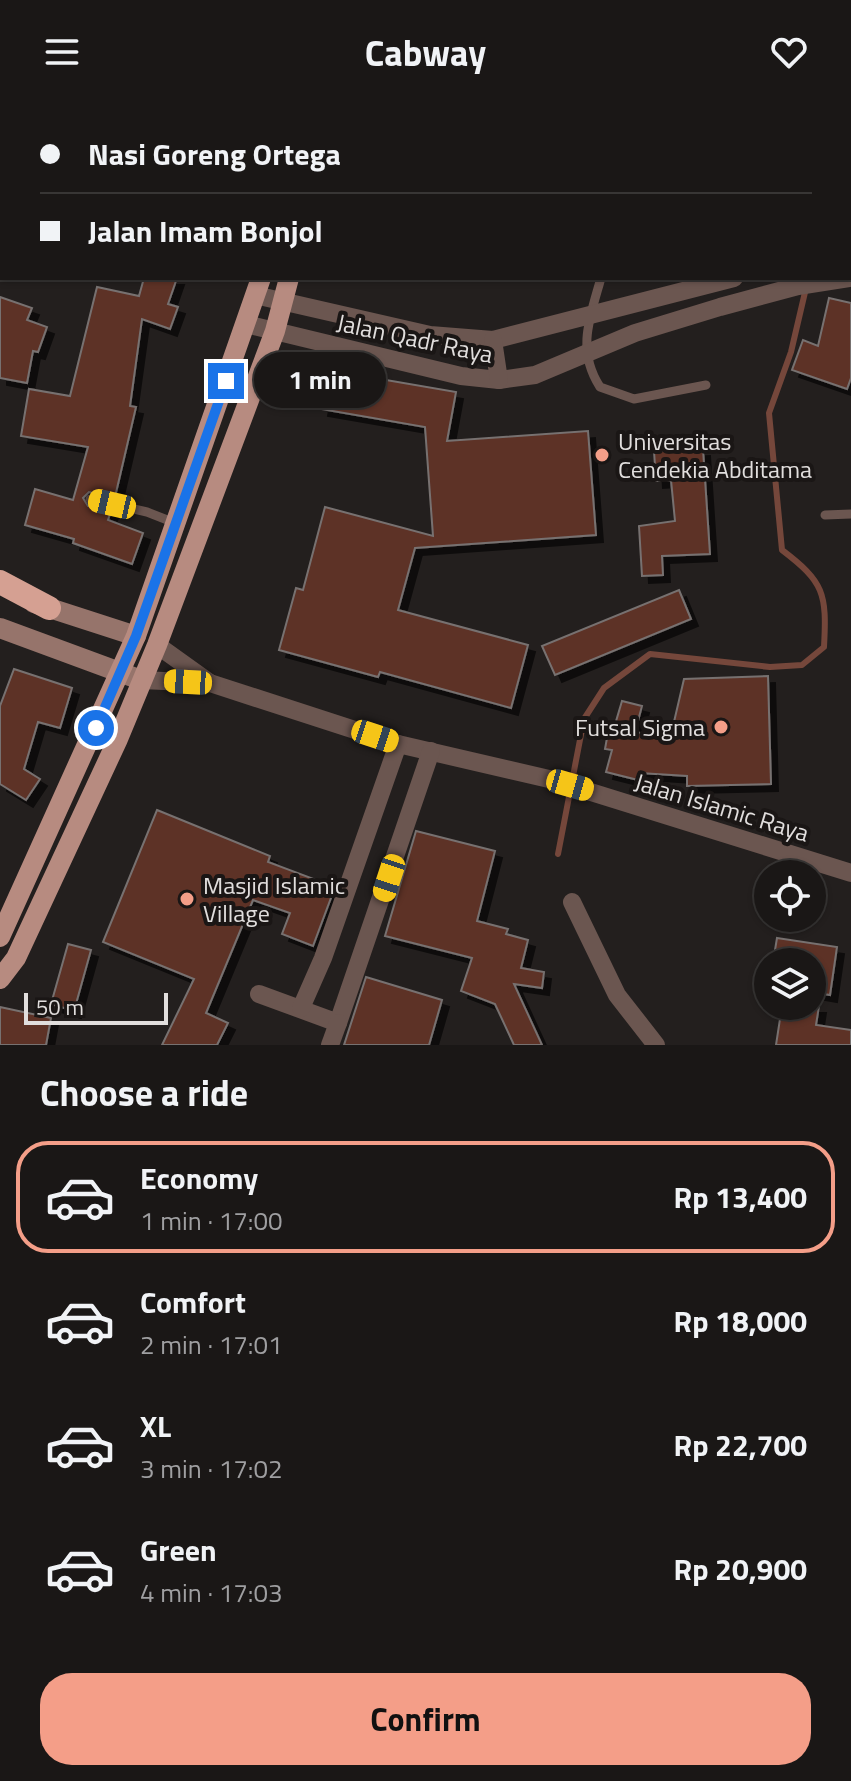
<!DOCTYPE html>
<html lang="en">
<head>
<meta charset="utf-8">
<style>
  :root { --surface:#1a1716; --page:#23201f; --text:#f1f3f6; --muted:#9f9fa1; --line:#383635; --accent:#f49e88 }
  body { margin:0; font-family:"Titillium Web",sans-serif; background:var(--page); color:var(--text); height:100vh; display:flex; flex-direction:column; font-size:30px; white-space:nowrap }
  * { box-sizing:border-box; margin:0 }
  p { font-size:26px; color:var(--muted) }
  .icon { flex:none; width:44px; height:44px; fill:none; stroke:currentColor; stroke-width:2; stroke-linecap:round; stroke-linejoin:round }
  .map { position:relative; height:941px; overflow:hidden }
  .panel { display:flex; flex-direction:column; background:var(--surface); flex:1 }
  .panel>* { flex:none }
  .hud { position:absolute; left:0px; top:0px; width:852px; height:176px; box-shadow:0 2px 6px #0004,0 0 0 2px var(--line); display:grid; align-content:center; height:176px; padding:0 40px; background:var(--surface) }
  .controls { position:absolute; left:754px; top:756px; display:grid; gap:16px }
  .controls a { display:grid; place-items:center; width:72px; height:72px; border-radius:50%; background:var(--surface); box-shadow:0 2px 6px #0004,0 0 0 2px var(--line); font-size:40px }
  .scale { position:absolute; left:24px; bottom:20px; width:144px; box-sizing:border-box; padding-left:8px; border:4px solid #e1dedd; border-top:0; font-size:22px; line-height:28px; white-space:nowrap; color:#e1dedd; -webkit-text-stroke:6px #1a1615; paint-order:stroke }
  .end { position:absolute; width:36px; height:36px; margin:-18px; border:10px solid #1a73e8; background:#fff; box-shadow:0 0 0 4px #fff }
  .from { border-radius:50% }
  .bubble { position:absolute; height:56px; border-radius:28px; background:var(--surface); box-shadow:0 2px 6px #0004,0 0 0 2px var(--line); font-size:26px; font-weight:700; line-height:56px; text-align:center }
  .car { position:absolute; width:24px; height:48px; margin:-24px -12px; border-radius:10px; box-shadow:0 0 6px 2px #0007; background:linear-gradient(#f5c518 24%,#345 0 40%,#f5c518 0 76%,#345 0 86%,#f5c518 0) }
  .hud b { display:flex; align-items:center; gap:28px; height:76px; font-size:30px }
  .hud b+b { border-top:2px solid var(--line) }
  .hud i { width:20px; height:20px; background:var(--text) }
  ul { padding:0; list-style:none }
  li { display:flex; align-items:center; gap:24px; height:112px; margin:0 16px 12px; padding:0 24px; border:4px solid transparent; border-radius:32px }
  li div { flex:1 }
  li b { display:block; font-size:30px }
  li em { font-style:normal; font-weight:700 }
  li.selected { border-color:var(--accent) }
  li>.icon { width:72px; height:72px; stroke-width:1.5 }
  h2 { padding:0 40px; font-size:36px; line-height:96px }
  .button { display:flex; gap:16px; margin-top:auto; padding:16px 40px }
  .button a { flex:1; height:92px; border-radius:32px; background:var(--accent); color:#111; font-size:32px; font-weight:700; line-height:92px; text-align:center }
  header { display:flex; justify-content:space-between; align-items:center; height:104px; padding:0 40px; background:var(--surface); font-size:36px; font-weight:700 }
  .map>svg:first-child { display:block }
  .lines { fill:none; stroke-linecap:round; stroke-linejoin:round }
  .stream { stroke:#75473b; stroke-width:6 }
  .building { fill:#5d3126; stroke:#777170; stroke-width:2; filter:url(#shadow) }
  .lane { stroke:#6b5650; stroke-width:9 }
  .street { stroke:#6b5650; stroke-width:18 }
  .secondary { stroke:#96746b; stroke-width:20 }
  .primary { stroke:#b78b80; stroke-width:20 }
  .highway { stroke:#d5a092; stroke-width:24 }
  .route { stroke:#1a73e8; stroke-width:10 }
  .poi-dot { fill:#f49e88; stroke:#1a1615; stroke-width:3 }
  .labels { text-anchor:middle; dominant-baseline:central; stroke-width:8; stroke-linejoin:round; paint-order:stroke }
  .street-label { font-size:24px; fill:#e1dedd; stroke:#1a1615 }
  .poi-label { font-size:24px; fill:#e1dedd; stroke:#1a1615; text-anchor:start }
</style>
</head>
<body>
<header><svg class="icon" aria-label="menu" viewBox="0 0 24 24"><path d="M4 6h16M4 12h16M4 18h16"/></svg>Cabway<svg class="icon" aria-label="heart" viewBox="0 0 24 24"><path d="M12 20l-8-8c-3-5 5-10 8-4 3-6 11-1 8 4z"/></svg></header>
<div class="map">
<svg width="851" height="941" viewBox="0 0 851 941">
  <defs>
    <filter id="shadow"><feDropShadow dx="7" dy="7" stdDeviation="0" flood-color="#0009"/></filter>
  </defs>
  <rect width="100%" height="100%" fill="#231f1e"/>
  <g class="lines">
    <!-- stream -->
    <g class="stream">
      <polyline points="850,18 851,16"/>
      <path d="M558,750L584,615L604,584L650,550L770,563L802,561L824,543C827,489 824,478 782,446L769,309L791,248L806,184"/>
    </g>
  </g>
  <!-- building -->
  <g class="building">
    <polygon points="144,174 177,174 168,200 178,203 170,225 142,215 130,302 136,303 115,393 89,388 83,394 88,402 111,407 108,416 143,429 132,460 73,439 74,435 25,421 35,385 73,396 88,343 21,332 29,285 70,292 97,183 139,192"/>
    <polygon points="0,193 32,204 27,216 47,223 38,248 33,247 27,279 0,274"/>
    <polygon points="829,194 851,199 851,274 847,285 792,266 803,236 818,242"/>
    <polygon points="328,266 456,288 447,337 588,327 596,431 415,444 398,506 528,541 511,604 380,568 378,573 279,546 296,484 303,486 325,403 433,432 425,323 321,305"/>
    <polygon points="703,345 710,450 662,452 663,471 642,472 639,422 675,417 671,376 656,377 654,347"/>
    <polygon points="679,486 691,515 555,571 542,542"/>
    <polygon points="14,565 72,584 60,624 38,618 24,665 40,675 26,696 0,680 0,602"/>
    <polygon points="768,572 771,680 687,682 687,672 640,669 638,676 606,668 612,646 605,645 609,623 614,624 622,597 642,602 635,628 670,635 684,575"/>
    <polygon points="157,706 270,752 268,758 335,783 313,842 282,830 290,809 253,796 206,909 228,919 217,941 162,941 194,875 103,838"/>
    <polygon points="416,727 495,747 477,817 508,825 506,830 528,836 521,864 544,868 542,884 514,880 542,941 514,941 495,900 461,887 472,854 385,832"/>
    <polygon points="777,834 837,843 830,891 812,888 812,858 773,858"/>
    <polygon points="68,840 91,846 74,907 51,900"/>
    <polygon points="366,873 442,896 429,941 344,941"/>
    <polygon points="782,902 819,902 816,921 851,926 851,941 776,941"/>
    <polygon points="0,903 51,914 46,941 0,941"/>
  </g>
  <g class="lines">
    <!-- lane -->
    <g class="lane">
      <polyline points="605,0 605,2"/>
      <polyline points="663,2 664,0"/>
      <path d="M601,174C590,213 576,246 600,283L634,295L706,281"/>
      <polyline points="90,395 147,408 175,419"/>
      <polyline points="825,411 851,410"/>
    </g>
    <!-- street -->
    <g class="street">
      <polyline points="255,191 430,231 493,236 734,174"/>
      <polyline points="246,220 461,272 499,276 535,271 635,229 720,203 798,182 849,174"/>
      <polyline points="493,236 499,276"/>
      <polyline points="157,541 210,579"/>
      <polyline points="141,576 210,579 398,640 549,675 851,769"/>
      <polyline points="572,798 617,891 656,941"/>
      <polyline points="259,890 338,919 431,647"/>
      <polyline points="301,904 323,854 398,640"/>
      <polyline points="330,941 338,919"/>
    </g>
    <!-- secondary -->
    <g class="secondary">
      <polyline points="34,499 136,532"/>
      <polyline points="0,524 141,576"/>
    </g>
    <!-- primary -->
    <g class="primary">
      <polyline points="309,2 309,0"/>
      <polyline points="335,2 335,0"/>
      <polyline points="0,833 136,532 261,174"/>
      <polyline points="0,875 16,854 118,635 157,541 275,227 289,174"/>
    </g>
    <!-- highway -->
    <g class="highway">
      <polyline points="353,0 356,2"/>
      <polyline points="427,2 429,0"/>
      <polyline points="455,2 457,0"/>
      <polyline points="0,478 49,504"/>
    </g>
  </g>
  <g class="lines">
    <!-- route -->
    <polyline class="route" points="96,624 136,532 226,277"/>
  </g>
  <!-- markers -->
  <g class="poi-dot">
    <circle cx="602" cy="351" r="8"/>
    <circle cx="721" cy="623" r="8"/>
    <circle cx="187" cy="795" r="8"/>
  </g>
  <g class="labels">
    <!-- street labels -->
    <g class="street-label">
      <text transform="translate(415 234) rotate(12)">Jalan Qadr Raya</text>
      <text transform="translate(722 703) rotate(17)">Jalan Islamic Raya</text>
    </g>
    <!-- poi labels -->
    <g class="poi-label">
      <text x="618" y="337">Universitas<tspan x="618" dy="28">Cendekia Abditama</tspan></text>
      <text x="705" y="623" text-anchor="end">Futsal Sigma</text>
      <text x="203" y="781">Masjid Islamic<tspan x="203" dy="28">Village</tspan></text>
    </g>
  </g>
</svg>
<div class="controls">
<a><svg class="icon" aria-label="locate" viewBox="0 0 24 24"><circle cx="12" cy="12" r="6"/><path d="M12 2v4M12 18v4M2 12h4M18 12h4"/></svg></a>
<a><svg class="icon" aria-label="layers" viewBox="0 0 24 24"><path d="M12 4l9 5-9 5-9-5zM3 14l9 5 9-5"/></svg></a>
</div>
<div class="scale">50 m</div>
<i class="end from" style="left:96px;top:624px"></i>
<i class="end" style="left:226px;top:277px"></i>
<div class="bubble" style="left:254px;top:248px;width:132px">1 min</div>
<i class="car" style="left:112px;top:400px;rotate:283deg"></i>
<i class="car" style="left:188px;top:578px;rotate:273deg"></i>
<i class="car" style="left:375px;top:632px;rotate:108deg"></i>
<i class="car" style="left:570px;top:681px;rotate:106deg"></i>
<i class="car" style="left:389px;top:774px;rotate:198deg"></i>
<div class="hud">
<b><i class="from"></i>Nasi Goreng Ortega</b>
<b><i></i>Jalan Imam Bonjol</b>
</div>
</div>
<section class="panel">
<h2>Choose a ride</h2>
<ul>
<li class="selected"><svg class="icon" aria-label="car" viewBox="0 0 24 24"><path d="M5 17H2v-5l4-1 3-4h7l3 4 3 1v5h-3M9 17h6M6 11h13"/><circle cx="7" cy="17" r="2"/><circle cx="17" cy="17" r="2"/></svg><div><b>Economy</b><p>1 min · 17:00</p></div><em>Rp 13,400</em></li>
<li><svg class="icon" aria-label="car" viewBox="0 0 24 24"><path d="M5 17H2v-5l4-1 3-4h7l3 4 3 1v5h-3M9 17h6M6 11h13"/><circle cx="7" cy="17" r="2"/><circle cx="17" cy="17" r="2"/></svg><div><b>Comfort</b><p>2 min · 17:01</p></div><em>Rp 18,000</em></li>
<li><svg class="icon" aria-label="car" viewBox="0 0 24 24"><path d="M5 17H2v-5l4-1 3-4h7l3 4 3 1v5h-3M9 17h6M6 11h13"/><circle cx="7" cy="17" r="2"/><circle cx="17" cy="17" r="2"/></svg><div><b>XL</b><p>3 min · 17:02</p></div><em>Rp 22,700</em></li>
<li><svg class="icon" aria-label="car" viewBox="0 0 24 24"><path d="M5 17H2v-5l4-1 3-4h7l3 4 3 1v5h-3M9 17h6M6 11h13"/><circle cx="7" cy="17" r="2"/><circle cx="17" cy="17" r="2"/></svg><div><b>Green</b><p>4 min · 17:03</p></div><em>Rp 20,900</em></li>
</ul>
<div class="button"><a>Confirm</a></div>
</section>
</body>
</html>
